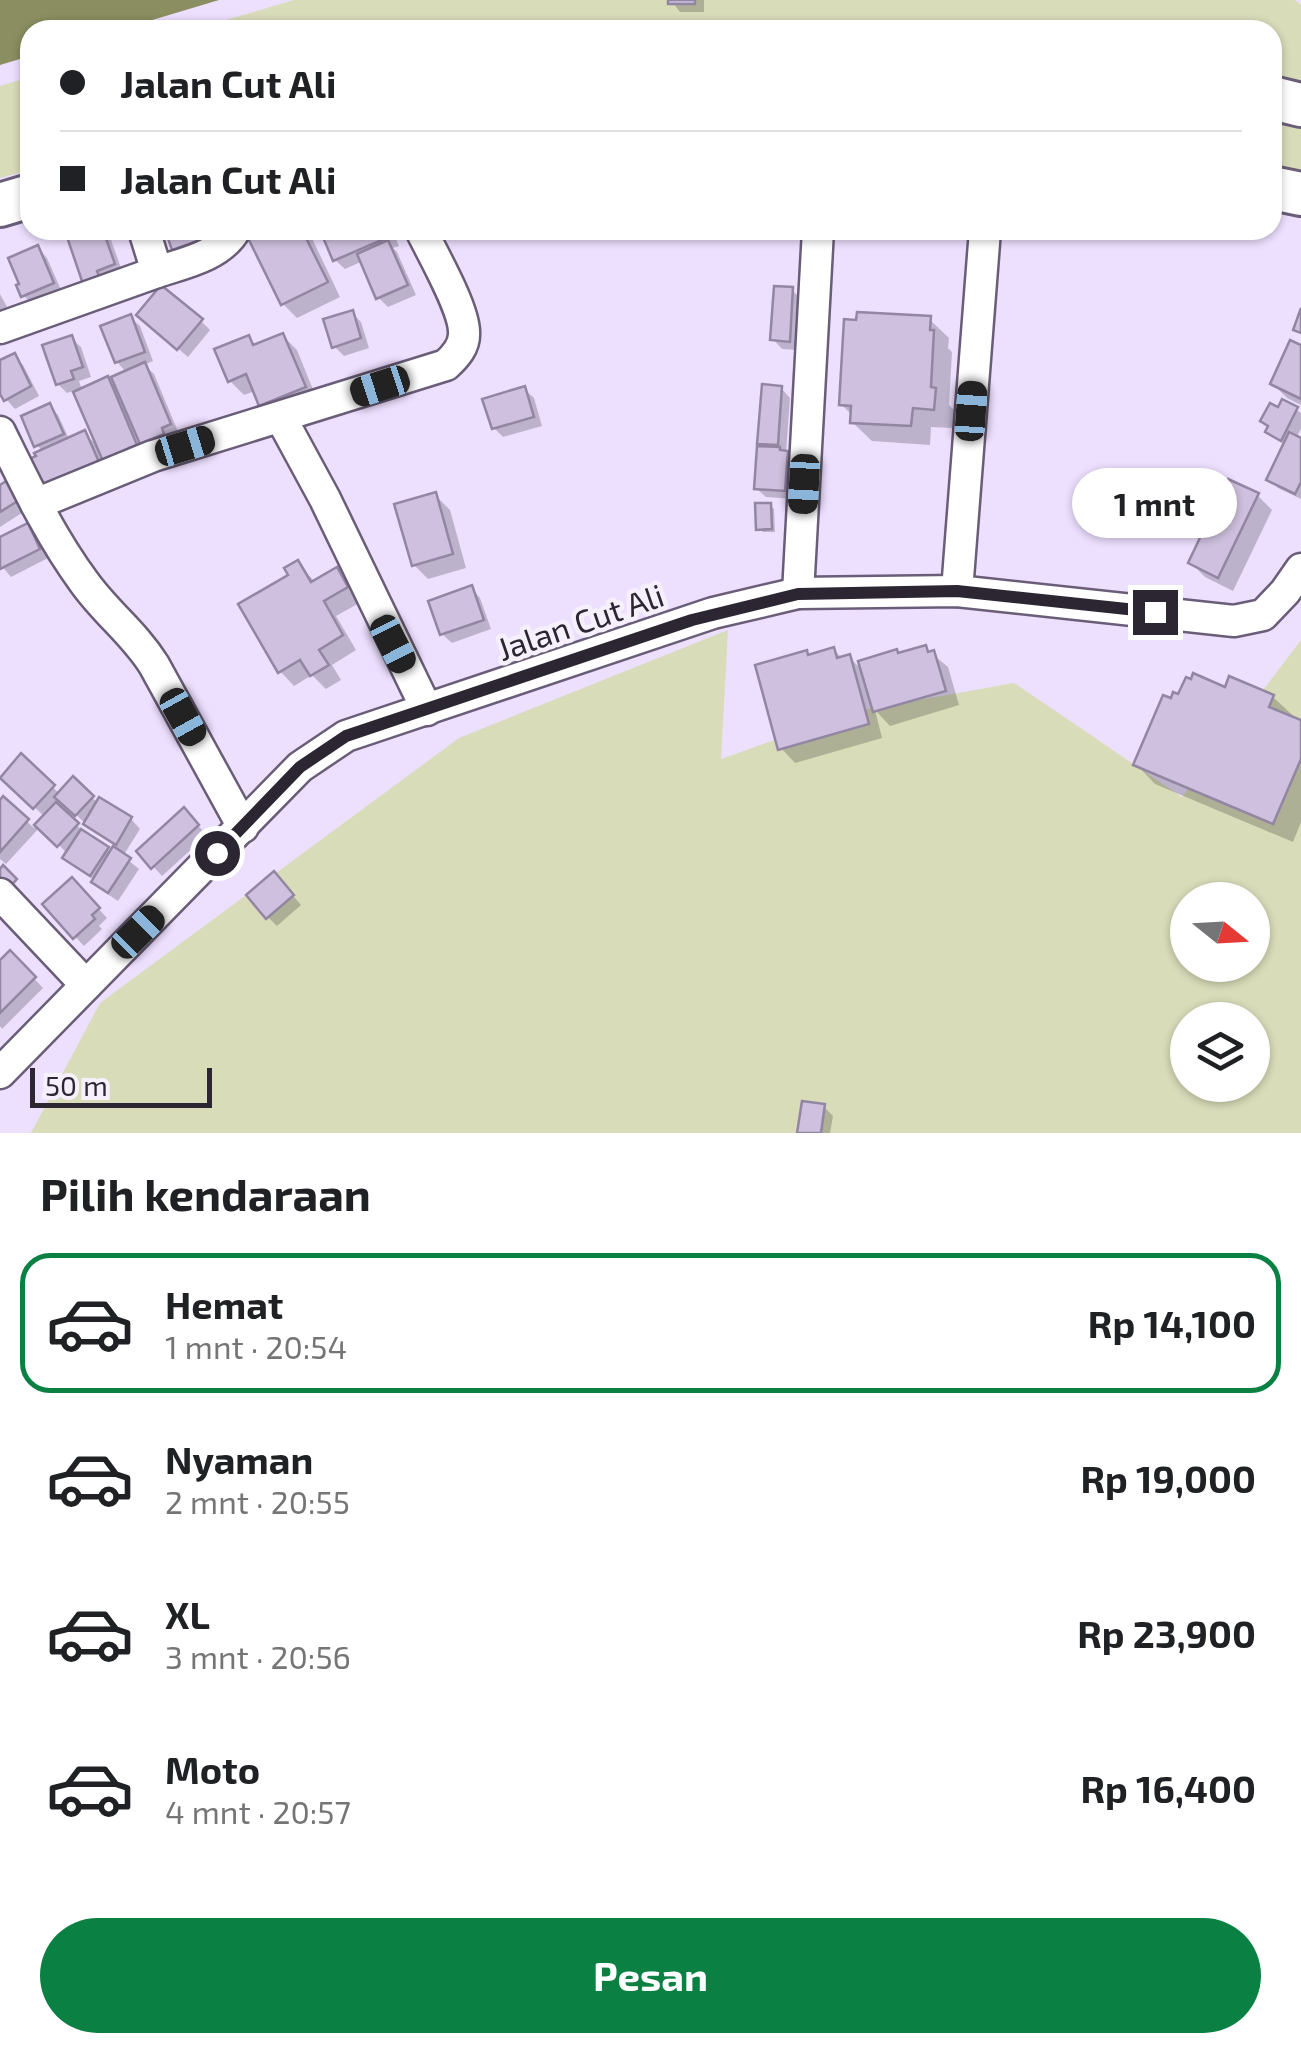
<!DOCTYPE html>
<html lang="id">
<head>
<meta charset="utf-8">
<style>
  :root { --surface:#fff; --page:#f2f2f2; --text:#202124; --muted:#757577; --line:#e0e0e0; --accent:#0b8043 }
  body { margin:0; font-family:"Exo 2",sans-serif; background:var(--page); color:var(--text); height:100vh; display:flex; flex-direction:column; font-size:38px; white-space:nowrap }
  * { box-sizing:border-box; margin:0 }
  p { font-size:32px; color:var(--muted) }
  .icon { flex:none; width:55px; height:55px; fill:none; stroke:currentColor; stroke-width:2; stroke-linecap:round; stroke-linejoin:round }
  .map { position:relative; height:1133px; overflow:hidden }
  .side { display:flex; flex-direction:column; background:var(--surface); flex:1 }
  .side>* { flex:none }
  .top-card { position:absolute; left:20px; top:20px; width:1262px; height:220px; border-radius:30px; box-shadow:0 2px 8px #0004; display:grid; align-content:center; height:220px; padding:0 40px; background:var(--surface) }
  .needle { width:65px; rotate:108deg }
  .controls { position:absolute; left:1170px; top:882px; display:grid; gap:20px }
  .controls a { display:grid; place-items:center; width:100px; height:100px; border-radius:50%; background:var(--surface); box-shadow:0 2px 8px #0004; font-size:50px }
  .scale { position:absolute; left:30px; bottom:25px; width:182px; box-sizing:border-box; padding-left:10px; border:5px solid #2b2631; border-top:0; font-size:28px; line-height:35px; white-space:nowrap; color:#2b2631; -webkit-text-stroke:8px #f6f0fd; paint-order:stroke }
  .end { position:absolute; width:45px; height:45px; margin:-22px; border:12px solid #2b2631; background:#fff; box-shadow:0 0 0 5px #fff }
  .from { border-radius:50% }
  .bubble { position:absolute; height:70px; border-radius:35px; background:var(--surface); box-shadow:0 2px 8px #0004; font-size:32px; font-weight:700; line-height:70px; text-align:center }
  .car { position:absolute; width:30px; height:60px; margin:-30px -15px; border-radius:12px; box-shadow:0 0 8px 2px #0007; background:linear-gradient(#222 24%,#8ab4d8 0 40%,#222 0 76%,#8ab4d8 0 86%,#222 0) }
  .top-card b { display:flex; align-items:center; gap:35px; height:95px; font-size:38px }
  .top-card b+b { border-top:2px solid var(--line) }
  .top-card i { width:25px; height:25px; background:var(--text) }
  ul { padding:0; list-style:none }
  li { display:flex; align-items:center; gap:30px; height:140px; margin:0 20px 15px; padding:0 20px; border:5px solid transparent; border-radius:30px }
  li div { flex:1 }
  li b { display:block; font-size:38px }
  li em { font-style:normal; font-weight:700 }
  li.active { border-color:var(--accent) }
  li>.icon { width:90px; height:90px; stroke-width:1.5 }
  h2 { padding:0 40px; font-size:45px; line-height:120px }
  .button { display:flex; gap:20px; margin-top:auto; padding:20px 40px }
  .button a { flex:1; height:115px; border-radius:60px; background:var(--accent); color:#fff; font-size:40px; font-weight:700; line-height:115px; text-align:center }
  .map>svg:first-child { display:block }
  .green { fill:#d9dcb9; fill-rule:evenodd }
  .water { fill:#8b8e60 }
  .shadow { fill:#0003; fill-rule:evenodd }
  .building { fill:#cec0de; stroke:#9386a2; stroke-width:2.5 }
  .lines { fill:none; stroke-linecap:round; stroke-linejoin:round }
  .minor-casing { stroke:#6a5d78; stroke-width:35 }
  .secondary-casing { stroke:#6a5d78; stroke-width:48 }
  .minor { stroke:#fff; stroke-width:30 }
  .secondary { stroke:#fff; stroke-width:42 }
  .route { stroke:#2b2631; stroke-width:12 }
  .labels { text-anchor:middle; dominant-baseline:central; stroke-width:9; stroke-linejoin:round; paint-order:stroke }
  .street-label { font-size:32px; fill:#2b2631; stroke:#f6f0fd }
</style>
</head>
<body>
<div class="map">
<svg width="1301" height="1133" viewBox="0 0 1301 1133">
  <rect width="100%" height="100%" fill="#eddffe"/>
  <!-- green -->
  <g class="green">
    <polygon points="294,0 1295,0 1301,5 1301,180 1273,174 1272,30 192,30"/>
    <polygon points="30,77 30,170 0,178 0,86"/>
    <path d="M728,630L721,759L857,711L1014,683L1182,797L1301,640V1133H31L100,1003L459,738ZM1188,900H1252V965H1188ZM1188,1020H1252V1085H1188Z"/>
  </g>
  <!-- water -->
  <polygon class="water" points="0,0 219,0 119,30 30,30 30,56 0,65"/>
  <!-- shadow -->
  <g class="shadow">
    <polygon points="671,0 704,0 704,12 680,12"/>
    <polygon points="85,230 105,230 109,234 123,274 96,298"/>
    <polygon points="246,230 308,230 340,297 297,318 283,304"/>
    <polygon points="315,230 392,230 399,246 393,248 397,252 416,295 388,307 379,298 363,261 345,269 335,260 324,239"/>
    <polygon points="38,248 47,258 62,292 32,304 23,295"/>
    <polygon points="792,290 801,299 798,350 782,349 773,339"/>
    <polygon points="0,294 7,307 0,310"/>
    <polygon points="352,313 361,322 369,348 344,356 334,346"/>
    <polygon points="130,317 140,326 153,361 144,365 154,374 179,434 115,485 58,512 44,497 43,452 37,445 49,406 58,415 69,439 84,433 100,448 75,390 67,393 58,384 71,338 81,347 91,377 79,381 82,390 108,379 120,392 127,373 117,362"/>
    <polygon points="929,319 949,338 948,348 952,352 949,405 954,410 953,428 931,427 930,445 872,441 852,422 853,416 841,404"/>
    <polygon points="201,321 210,330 188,357 149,324"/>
    <polygon points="283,336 297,350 318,402 275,419 261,405 255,391 244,395 230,381 248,338 257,346"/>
    <polygon points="1301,348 1301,405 1287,398 1273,384"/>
    <polygon points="14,356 23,365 39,396 15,409 6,399 0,388 0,363"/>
    <polygon points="764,387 781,388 790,398 786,453 796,463 794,499 766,497 756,488"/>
    <polygon points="524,389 534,398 542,426 503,437 494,428"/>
    <polygon points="1283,402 1301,413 1301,429 1296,438 1301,441 1301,499 1278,488 1269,479 1285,445 1268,431"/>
    <polygon points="0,488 28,509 0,527"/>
    <polygon points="435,495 450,510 466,568 428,579 414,565"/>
    <polygon points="1257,495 1272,510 1233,591 1205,577 1191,563"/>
    <polygon points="770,505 774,509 775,532 763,532 759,528"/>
    <polygon points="27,526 37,536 48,558 11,577 0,564 0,540"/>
    <polygon points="297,563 315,582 336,570 351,584 361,602 336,616 356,650 332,665 341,680 326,689 312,675 294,686 280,671 291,576"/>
    <polygon points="471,588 480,598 491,629 452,643 442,634"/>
    <polygon points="925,648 948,667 959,705 890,726 875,710 882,738 795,763 781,748 806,653 810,657 834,650 843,659 849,657 864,672 900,655"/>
    <polygon points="1227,690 1273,697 1301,723 1301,822 1293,842 1155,784 1136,764 1172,702 1180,697"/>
    <path d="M21,757L60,794L73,780L98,803L131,819L140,829L123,856L139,869L118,901L103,891L94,882L95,880L75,867L65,858L68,854L40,827L6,864L0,859V804L3,800L34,828L45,817L2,777ZM60,799L95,833L116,846L112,854L86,834L55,804Z"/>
    <polygon points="184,811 207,835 162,876 139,851"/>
    <polygon points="72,880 107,918 99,926 102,929 84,946 45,904"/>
    <polygon points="283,884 301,905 277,926 268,917"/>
    <polygon points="10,953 43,988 2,1029 0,1026 0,963"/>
    <polygon points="804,1104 824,1107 833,1116 830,1133 799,1133"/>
  </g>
  <!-- building -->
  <g class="building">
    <rect x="668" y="0" width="27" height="4"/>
    <polygon points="77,230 103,230 115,264 97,271 102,284 85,290 66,234"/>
    <polygon points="165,230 213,230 215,235 172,250"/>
    <polygon points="244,230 302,230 328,282 281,305"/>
    <polygon points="333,230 389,230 391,236 333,261 322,235"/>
    <polygon points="388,240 408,285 376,299 357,254"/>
    <polygon points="38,245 54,283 21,297 16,285 19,284 8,258"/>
    <polygon points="161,285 203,319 177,350 136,315"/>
    <polygon points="774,286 793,287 790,342 770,340"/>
    <polygon points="1301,308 1301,333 1293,330"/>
    <polygon points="353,310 361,338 332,348 323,319"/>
    <polygon points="857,312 931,316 930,330 934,330 931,387 936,388 934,410 913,408 911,426 850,423 851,406 839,405 844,319 856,320"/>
    <polygon points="131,314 145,352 115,363 100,326"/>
    <polygon points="283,333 306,387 259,406 246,374 228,382 214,349 249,335 253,345"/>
    <polygon points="72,335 83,367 71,371 74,379 56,385 42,345"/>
    <polygon points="1290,340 1301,345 1301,399 1270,384"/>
    <polygon points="15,353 31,386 4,401 0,394 0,360"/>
    <polygon points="145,362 171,424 162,428 164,434 140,444 111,377"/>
    <polygon points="108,376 137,445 129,448 133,456 106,468 73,392"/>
    <polygon points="762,384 782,386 778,445 757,444"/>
    <polygon points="525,386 534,417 492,429 482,399"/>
    <polygon points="1282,399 1298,407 1281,441 1265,432 1268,426 1260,421 1270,403 1278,407"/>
    <polygon points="50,403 64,434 34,447 21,416"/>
    <polygon points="85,430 103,471 42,499 25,461 36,456 34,453"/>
    <polygon points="1289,432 1301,438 1301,482 1295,494 1266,480"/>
    <polygon points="757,446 780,447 780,450 788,451 785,491 754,489"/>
    <polygon points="1228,479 1259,493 1218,578 1188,563"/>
    <polygon points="8,480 21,499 0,512 0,485"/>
    <polygon points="436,492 453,554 412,566 394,504"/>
    <polygon points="755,503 771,503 772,529 756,530"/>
    <polygon points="28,523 40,549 0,569 0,537"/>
    <polygon points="298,560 311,582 337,567 348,587 324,601 343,635 319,650 329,665 310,676 300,660 278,673 238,604 288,575 284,568"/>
    <polygon points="472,585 484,620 440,635 428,601"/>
    <polygon points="926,645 928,652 934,650 946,691 873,712 858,661 897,649 898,653"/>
    <polygon points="834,647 837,658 850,654 869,724 778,750 755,665 807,650 808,655"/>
    <polygon points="1193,673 1225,687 1229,676 1274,695 1269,707 1301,720 1301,759 1273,824 1133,765 1163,695 1171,698 1173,692 1178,694 1186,677 1191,679"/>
    <polygon points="21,753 55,785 33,809 0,778"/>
    <polygon points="73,776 94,796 75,816 54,797"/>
    <polygon points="3,796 29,819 0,852 0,800"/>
    <polygon points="99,797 132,817 116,845 83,824"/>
    <polygon points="56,802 79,823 57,847 34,825"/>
    <polygon points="184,807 199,825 151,869 136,851"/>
    <polygon points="81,829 109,847 90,876 62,858"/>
    <polygon points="113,846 131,858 108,893 91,882"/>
    <polygon points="3,865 17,879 6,891 0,885 0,869"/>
    <polygon points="274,871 294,895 266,919 246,895"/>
    <polygon points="72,877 100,908 92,915 95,919 73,939 42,904"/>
    <polygon points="10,950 36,977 0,1013 0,960"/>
    <polygon points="802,1101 825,1104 821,1133 797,1133"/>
  </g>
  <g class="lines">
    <defs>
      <g id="minor">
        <path d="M157,272C184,263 220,256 235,230"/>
        <polyline points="0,328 157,272 144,230"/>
        <polyline points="281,418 325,499 427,710"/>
        <path d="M0,432C25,483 50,536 84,582C106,613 134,633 154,665L243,827"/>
        <path d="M36,504L153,456L446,365C456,356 465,346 464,332C464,308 432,253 421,230"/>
        <polyline points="957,591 985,230"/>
        <polyline points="798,593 818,230"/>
        <polyline points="0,894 86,985"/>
        <polyline points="0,1073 300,767 346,736 713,613 798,593 957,591 1234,621 1263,615 1285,592 1301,569"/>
      </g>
      <g id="secondary">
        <polyline points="1272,98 1301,105"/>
        <polyline points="1272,188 1301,194"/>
        <polyline points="0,205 30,196"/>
      </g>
    </defs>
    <!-- minor casing -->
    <use href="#minor" class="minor-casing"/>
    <!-- secondary casing -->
    <use href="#secondary" class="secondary-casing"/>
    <!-- minor -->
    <use href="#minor" class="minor"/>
    <!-- secondary -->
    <use href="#secondary" class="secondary"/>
  </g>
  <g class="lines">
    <!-- route -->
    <polyline class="route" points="217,853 300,767 346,736 692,620 798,594 957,591 1155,612"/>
  </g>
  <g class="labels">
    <!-- street labels -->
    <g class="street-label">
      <text transform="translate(580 621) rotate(-19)">Jalan Cut Ali</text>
    </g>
  </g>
</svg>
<div class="controls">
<a><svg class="needle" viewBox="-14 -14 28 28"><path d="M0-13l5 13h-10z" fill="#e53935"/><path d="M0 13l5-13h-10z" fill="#757577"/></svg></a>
<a><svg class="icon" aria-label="layers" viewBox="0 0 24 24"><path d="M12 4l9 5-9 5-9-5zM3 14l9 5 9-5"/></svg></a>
</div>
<div class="scale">50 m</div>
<i class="end from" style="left:217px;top:853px"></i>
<i class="end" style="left:1155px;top:612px"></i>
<div class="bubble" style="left:1072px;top:468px;width:165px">1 mnt</div>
<i class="car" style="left:380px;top:386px;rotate:252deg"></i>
<i class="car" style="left:971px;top:411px;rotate:4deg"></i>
<i class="car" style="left:185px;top:446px;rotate:73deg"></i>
<i class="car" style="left:804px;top:484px;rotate:183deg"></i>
<i class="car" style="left:393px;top:644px;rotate:153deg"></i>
<i class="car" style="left:183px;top:717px;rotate:151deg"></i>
<i class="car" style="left:138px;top:932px;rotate:45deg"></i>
<div class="top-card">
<b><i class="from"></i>Jalan Cut Ali</b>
<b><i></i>Jalan Cut Ali</b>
</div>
</div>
<section class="side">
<h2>Pilih kendaraan</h2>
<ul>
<li class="active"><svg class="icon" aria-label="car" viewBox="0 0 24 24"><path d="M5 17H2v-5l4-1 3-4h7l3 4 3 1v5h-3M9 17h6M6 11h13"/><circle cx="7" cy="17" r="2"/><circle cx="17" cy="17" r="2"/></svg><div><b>Hemat</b><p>1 mnt · 20:54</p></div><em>Rp 14,100</em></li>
<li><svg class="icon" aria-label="car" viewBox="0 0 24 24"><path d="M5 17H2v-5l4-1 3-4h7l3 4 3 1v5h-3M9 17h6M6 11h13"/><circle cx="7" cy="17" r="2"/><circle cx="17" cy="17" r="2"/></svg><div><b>Nyaman</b><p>2 mnt · 20:55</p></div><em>Rp 19,000</em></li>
<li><svg class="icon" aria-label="car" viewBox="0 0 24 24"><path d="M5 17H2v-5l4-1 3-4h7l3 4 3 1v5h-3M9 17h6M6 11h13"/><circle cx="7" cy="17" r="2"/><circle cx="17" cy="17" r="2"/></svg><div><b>XL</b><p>3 mnt · 20:56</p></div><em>Rp 23,900</em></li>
<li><svg class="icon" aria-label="car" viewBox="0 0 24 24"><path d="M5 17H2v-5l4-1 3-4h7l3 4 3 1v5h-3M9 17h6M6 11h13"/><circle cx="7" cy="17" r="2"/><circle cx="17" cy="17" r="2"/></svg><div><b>Moto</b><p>4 mnt · 20:57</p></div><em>Rp 16,400</em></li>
</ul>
<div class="button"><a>Pesan</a></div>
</section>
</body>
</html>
